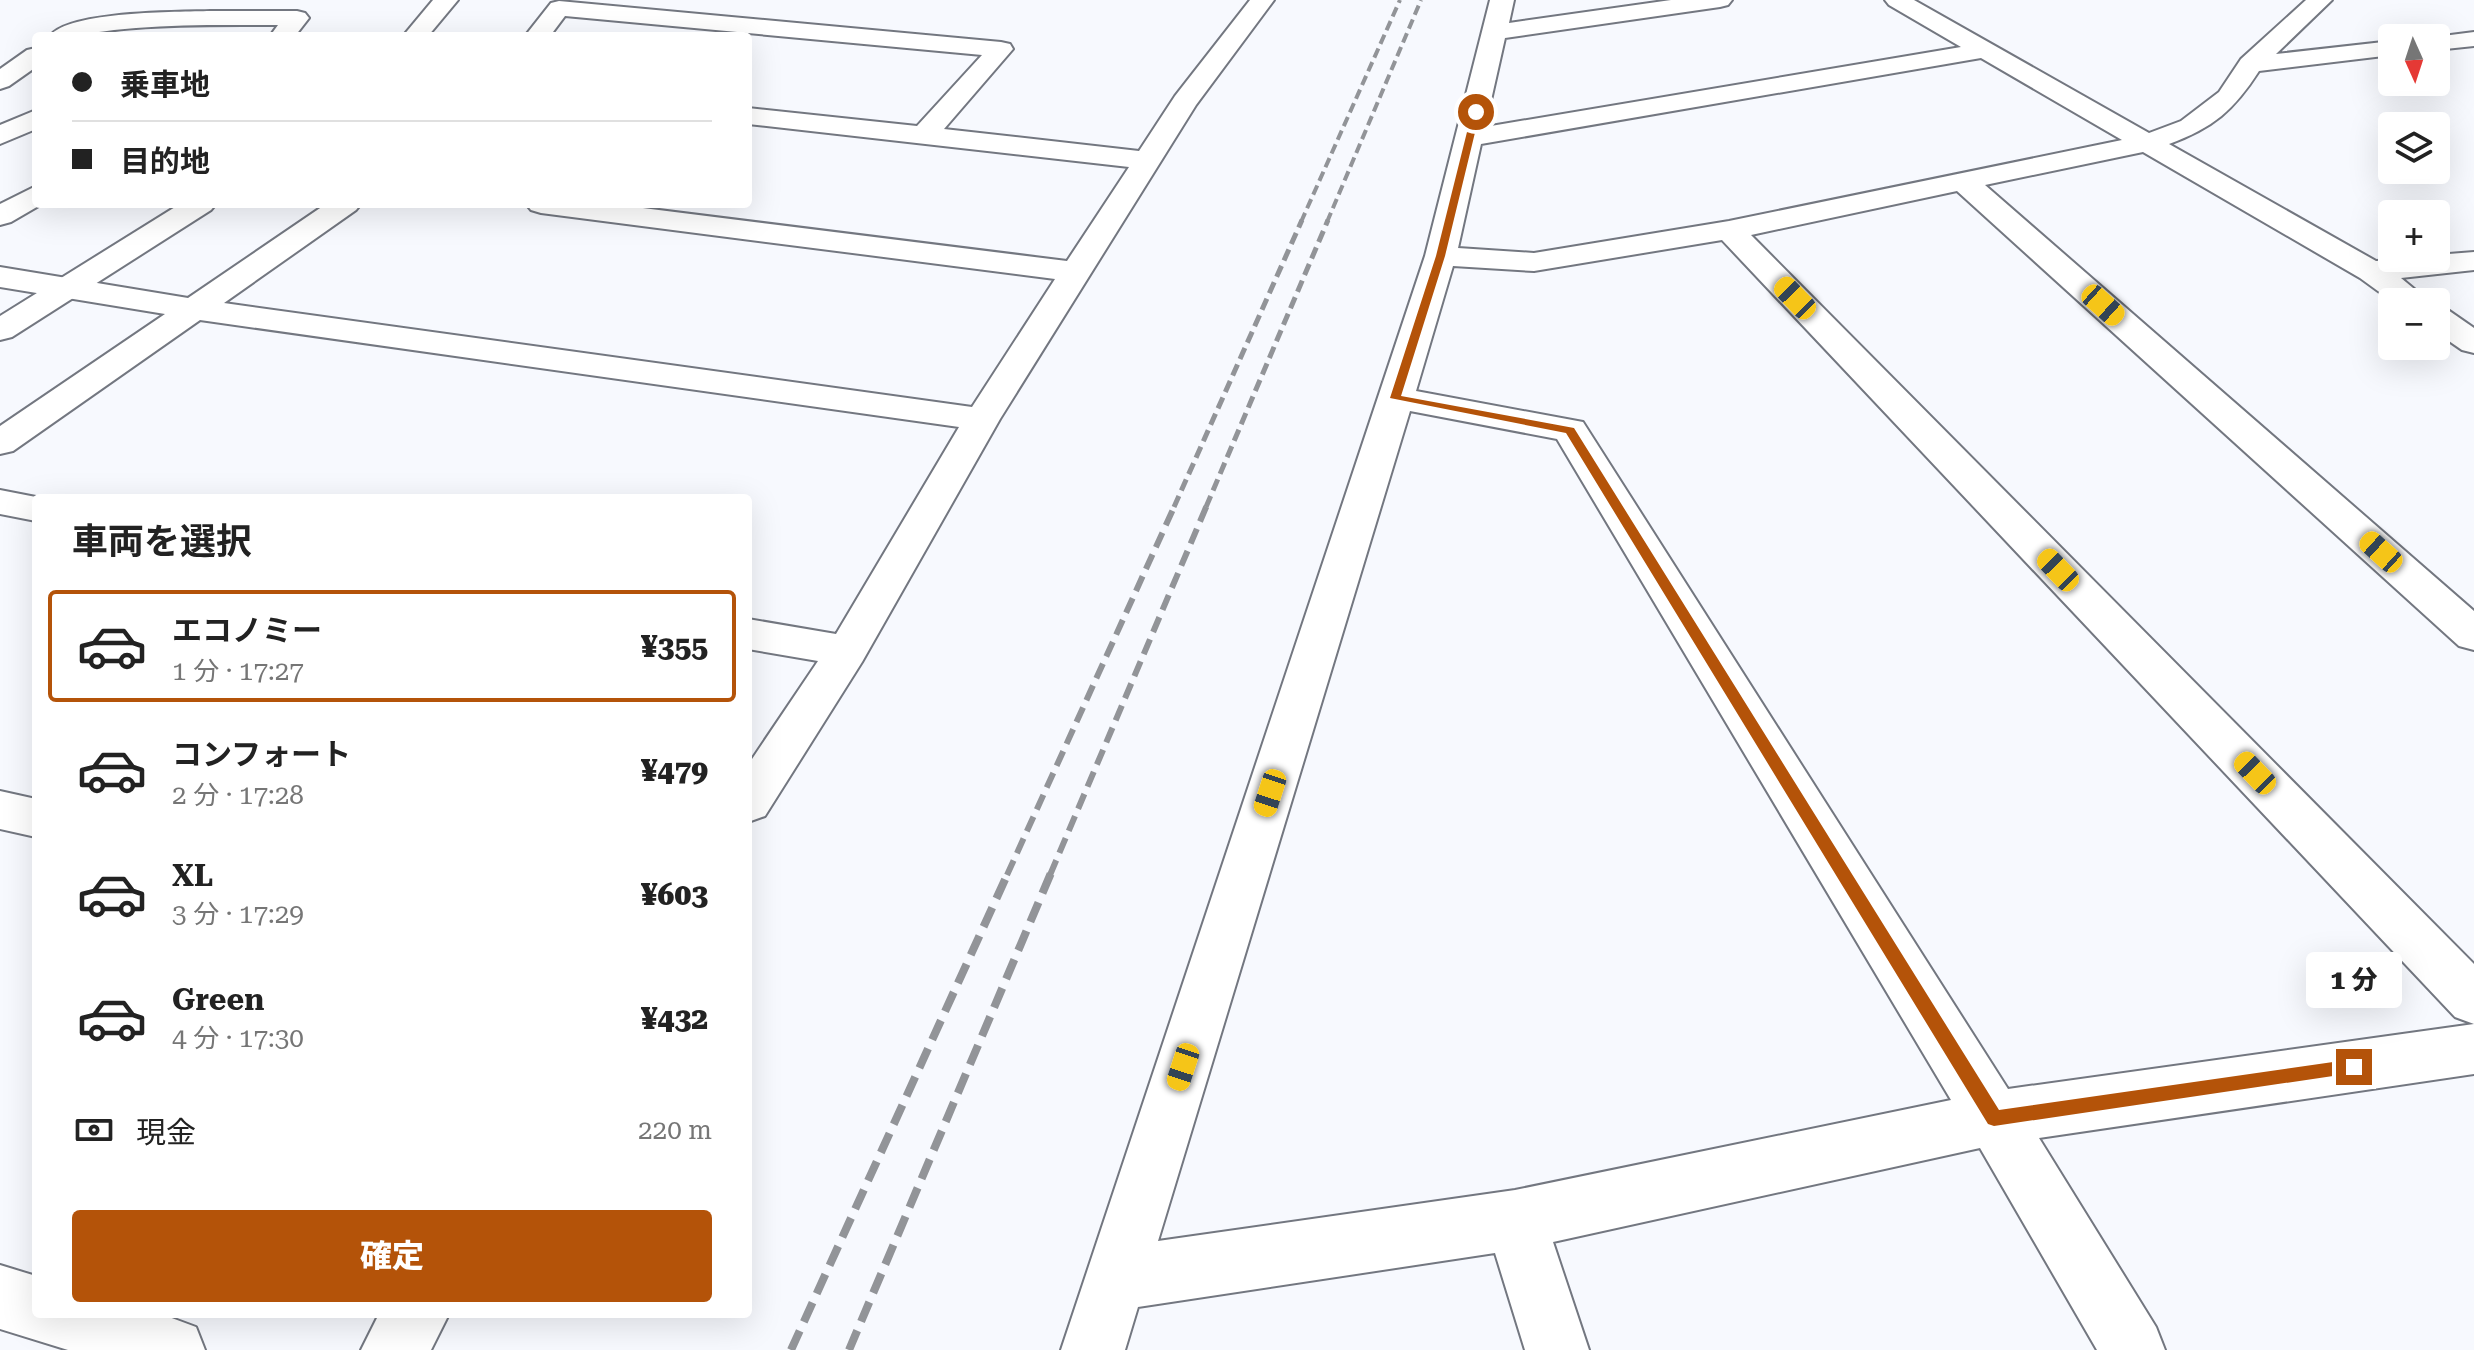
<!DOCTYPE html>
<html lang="ja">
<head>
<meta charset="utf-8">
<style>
  :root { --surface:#fff; --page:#f6f6f6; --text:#222; --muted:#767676; --line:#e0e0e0; --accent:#b45309 }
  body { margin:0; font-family:"Roboto Serif","Noto Sans JP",serif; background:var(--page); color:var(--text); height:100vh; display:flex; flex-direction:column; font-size:30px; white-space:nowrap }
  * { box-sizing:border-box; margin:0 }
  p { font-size:26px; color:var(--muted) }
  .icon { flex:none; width:44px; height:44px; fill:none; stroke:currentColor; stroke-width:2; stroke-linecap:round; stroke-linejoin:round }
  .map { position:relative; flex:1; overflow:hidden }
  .side { position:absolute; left:32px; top:494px; width:720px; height:824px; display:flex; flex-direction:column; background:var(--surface); border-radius:8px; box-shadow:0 8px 32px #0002 }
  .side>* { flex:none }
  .hud { position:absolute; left:32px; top:32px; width:720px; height:176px; border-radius:8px; box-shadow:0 8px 32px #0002; display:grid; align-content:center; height:176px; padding:0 40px; background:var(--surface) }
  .needle { width:52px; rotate:177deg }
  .controls { position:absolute; left:2378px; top:24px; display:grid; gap:16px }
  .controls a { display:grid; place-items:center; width:72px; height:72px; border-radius:8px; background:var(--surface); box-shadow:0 8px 32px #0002; font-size:40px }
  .end { position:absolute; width:36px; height:36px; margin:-18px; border:10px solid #b45309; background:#fff; box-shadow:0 0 0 4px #fff }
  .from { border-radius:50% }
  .bubble { position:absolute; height:56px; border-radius:8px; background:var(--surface); box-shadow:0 8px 32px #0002; font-size:26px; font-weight:800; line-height:56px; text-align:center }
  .car { position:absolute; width:24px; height:48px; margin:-24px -12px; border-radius:10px; box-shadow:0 0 6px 2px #0007; background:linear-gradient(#f5c518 24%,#345 0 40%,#f5c518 0 76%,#345 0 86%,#f5c518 0) }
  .hud b { display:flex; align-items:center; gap:28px; height:76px; font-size:30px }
  .hud b+b { border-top:2px solid var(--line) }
  .hud i { width:20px; height:20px; background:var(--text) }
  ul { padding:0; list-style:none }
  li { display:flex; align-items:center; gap:24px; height:112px; margin:0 16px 12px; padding:0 24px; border:4px solid transparent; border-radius:8px }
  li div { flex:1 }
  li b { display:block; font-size:30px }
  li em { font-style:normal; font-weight:800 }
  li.active { border-color:var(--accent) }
  li>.icon { width:72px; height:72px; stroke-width:1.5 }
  h2 { padding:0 40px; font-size:36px; line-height:96px }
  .pay { display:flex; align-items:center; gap:20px; height:88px; padding:0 40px; font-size:30px }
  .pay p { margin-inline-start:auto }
  .cta { display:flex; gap:16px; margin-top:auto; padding:16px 40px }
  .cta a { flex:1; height:92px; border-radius:8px; background:var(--accent); color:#fff; font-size:32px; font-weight:800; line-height:92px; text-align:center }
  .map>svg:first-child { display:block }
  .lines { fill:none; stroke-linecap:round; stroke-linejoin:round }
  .minor-casing { stroke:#737780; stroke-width:4 }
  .tertiary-casing { stroke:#737780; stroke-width:4 }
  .minor { fill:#fff; fill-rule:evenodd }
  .tertiary { fill:#fff; fill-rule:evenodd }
  .rail-far3 { stroke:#929498; stroke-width:4; stroke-dasharray:10 5; stroke-linecap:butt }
  .rail-far2 { stroke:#929498; stroke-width:5; stroke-dasharray:12 6; stroke-linecap:butt }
  .rail-far1 { stroke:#929498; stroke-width:6; stroke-dasharray:16 8; stroke-linecap:butt }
  .rail { stroke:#929498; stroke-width:8; stroke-dasharray:21 10; stroke-linecap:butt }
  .route { fill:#b45309 }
</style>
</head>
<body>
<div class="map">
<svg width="2474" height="1350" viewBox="0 0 2474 1350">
  <rect width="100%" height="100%" fill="#f7f9fe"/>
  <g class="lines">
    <defs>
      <g id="minor">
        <polygon points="1250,0 1274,0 1196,105 1000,419 862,662 765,816 748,822 748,765 818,661 748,649 748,619 836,634 959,427 200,320 13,451 0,454 0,426 165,314 0,287 0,267 188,298 326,204 361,204 356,210 224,303 972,407 1055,279 541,213 531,210 526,204 611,204 1067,261 1129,167 748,124 748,108 917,126 982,55 565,16 550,36 525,36 551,3 559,1 1001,42 1010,44 1013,49 944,129 1139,151 1175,96"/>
        <path d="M1490,0H1514L1509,23L1671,0H1732L1728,5L1720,7L1505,38L1485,127L1961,47L1889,5L1885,0H1914L2149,133L2181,121L2219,92L2241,59L2306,0H2332L2276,54L2392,41V55L2259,71C2234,110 2213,128 2169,144L2376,261L2436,258V255L2474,252V270L2401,278L2430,302H2393L2360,278L2143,152L1985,185L2474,611V650L2459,646L1957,191L1751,235L2474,964V1074L2039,1138L2156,1327L2165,1350H2097L1980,1148L1553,1242L1589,1350H1525L1495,1253L1138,1307L1125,1350H1061L1425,256ZM1981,58L2122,140L1729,221L1534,253L1458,248L1481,144ZM1722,240L2455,1017L2474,1024L2008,1089L1583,422L1416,391L1453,266L1534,271ZM1410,411L1557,439L1951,1100L1515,1190L1158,1241Z"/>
        <path d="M210,11H297L305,13L309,18L295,36H270L278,25C231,25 183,24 136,28C106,30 79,36 50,36C68,11 179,12 210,11Z"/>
        <polygon points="2474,32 2474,46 2436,50 2436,38 2427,38"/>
        <polygon points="36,48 36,67 9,86 0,89 0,69 27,50"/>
        <polygon points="36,110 36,129 0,144 0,125"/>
        <polygon points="36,186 36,204 42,204 11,222 0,225 0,204"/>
        <polygon points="2436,307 2448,310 2474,328 2474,353 2462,350 2436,332"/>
        <polygon points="0,490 41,498 36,498 36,521 0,514"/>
        <polygon points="0,791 36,799 36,837 0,829"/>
        <polygon points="0,1265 36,1276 36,1314 161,1314 196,1327 205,1350 68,1350 0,1329"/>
        <polygon points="379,1314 449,1314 431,1350 361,1350"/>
      </g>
      <g id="tertiary">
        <polygon points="433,0 458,0 428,36 403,36"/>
        <polygon points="180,204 216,204 211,210 12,337 0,340 0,316"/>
      </g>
    </defs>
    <!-- minor casing -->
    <use href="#minor" class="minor-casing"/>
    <!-- tertiary casing -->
    <use href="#tertiary" class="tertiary-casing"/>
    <!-- minor -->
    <use href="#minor" class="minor"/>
    <!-- tertiary -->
    <use href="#tertiary" class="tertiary"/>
    <!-- rail-far3 -->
    <g class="rail-far3">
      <polyline points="1301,222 1400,0"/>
      <polyline points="1327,222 1421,0"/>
    </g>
    <!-- rail-far2 -->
    <g class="rail-far2">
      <polyline points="1174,507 1302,220"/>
      <polyline points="1206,507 1328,220"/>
    </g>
    <!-- rail-far1 -->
    <g class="rail-far1">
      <polyline points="1007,875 1175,505"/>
      <polyline points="1050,875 1207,505"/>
    </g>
    <!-- rail -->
    <g class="rail">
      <polyline points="791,1350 1008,873"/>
      <polyline points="849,1350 1051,873"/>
    </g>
  </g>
  <!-- route -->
  <polygon class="route" points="1476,109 1480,112 1445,256 1401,396 1574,428 1999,1110 2354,1059 2360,1061 2362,1067 2360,1072 1994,1126 1988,1124 1566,433 1390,398 1436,256 1472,112"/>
</svg>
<div class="controls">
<a><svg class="needle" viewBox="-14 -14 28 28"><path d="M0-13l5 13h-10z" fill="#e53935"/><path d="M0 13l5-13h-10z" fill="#767676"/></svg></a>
<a><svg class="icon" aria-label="layers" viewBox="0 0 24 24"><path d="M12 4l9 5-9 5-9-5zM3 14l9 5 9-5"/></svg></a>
<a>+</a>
<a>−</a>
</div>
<i class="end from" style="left:1476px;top:112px"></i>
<i class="end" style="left:2354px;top:1067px"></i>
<div class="bubble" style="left:2306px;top:952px;width:96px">1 分</div>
<i class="car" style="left:1795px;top:298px;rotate:316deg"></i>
<i class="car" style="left:2103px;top:305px;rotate:132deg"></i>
<i class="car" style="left:2381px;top:552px;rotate:312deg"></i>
<i class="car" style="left:2058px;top:570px;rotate:316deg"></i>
<i class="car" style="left:2255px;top:773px;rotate:316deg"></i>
<i class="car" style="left:1270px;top:793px;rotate:198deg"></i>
<i class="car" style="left:1183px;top:1067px;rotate:198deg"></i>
<div class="hud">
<b><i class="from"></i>乗車地</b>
<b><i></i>目的地</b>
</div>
<section class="side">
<h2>車両を選択</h2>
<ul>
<li class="active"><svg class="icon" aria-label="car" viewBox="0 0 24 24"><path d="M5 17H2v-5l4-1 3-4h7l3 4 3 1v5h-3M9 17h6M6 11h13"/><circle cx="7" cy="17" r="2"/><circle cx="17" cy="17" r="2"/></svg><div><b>エコノミー</b><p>1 分 · 17:27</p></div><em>¥355</em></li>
<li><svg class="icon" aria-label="car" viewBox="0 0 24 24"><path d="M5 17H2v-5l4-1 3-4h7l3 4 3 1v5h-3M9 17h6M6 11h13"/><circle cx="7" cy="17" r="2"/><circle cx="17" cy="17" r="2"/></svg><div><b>コンフォート</b><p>2 分 · 17:28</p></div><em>¥479</em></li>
<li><svg class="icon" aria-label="car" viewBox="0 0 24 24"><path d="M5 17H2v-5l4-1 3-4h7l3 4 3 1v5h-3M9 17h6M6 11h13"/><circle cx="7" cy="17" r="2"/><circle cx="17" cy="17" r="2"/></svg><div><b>XL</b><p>3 分 · 17:29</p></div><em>¥603</em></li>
<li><svg class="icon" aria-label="car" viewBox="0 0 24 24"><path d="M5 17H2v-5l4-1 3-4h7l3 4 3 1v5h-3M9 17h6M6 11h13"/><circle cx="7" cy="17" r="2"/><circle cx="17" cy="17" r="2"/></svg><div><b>Green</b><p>4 分 · 17:30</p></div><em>¥432</em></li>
</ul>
<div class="pay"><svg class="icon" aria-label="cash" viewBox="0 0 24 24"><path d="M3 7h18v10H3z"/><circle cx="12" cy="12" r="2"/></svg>現金<p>220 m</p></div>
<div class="cta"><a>確定</a></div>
</section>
</div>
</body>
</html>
